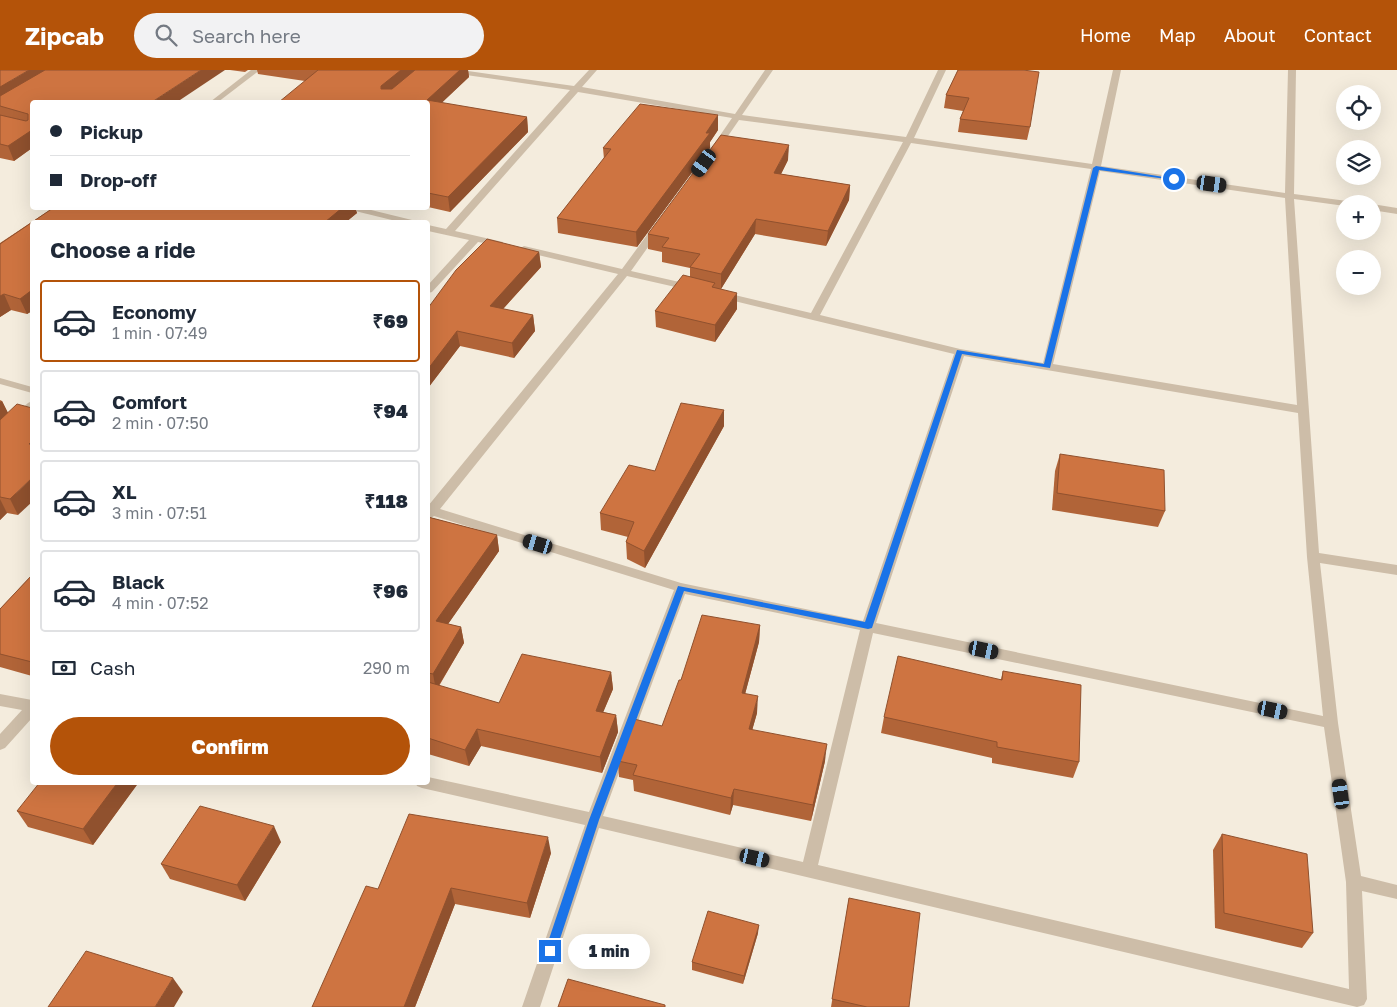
<!DOCTYPE html>
<html lang="en">
<head>
<meta charset="utf-8">
<style>
  :root { --surface:#fff; --page:#f2f2f3; --text:#1f2937; --muted:#747a83; --line:#e0e1e3; --accent:#b45309 }
  body { margin:0; font-family:"Golos Text",sans-serif; background:var(--page); color:var(--text); height:100vh; display:flex; flex-direction:column; font-size:19px; white-space:nowrap }
  * { box-sizing:border-box; margin:0 }
  p { font-size:16px; color:var(--muted) }
  .icon { flex:none; width:28px; height:28px; fill:none; stroke:currentColor; stroke-width:2; stroke-linecap:round; stroke-linejoin:round }
  .map { position:relative; flex:1; overflow:hidden }
  .sheet { position:absolute; left:30px; top:150px; width:400px; height:565px; display:flex; flex-direction:column; background:var(--surface); border-radius:5px; box-shadow:0 5px 20px #0002 }
  .sheet>* { flex:none }
  .banner { position:absolute; left:30px; top:30px; width:400px; height:110px; border-radius:5px; box-shadow:0 5px 20px #0002; display:grid; align-content:center; height:110px; padding:0 20px; background:var(--surface) }
  .fabs { position:absolute; left:1336px; top:15px; display:grid; gap:10px }
  .fabs a { display:grid; place-items:center; width:45px; height:45px; border-radius:50%; background:var(--surface); box-shadow:0 5px 20px #0002; font-size:25px }
  .end { position:absolute; width:22px; height:22px; margin:-11px; border:6px solid #1a73e8; background:#fff; box-shadow:0 0 0 2px #fff }
  .from { border-radius:50% }
  .bubble { position:absolute; height:35px; border-radius:18px; background:var(--surface); box-shadow:0 5px 20px #0002; font-size:16px; font-weight:800; line-height:35px; text-align:center }
  .car { position:absolute; width:15px; height:30px; margin:-15px -8px; border-radius:6px; box-shadow:0 0 4px 1px #0007; background:linear-gradient(#222 24%,#8ab4d8 0 40%,#222 0 76%,#8ab4d8 0 86%,#222 0) }
  .banner b { display:flex; align-items:center; gap:18px; height:48px; font-size:19px }
  .banner b+b { border-top:1px solid var(--line) }
  .banner i { width:12px; height:12px; background:var(--text) }
  ul { padding:0; list-style:none }
  li { display:flex; align-items:center; gap:15px; height:82px; margin:0 10px 8px; padding:0 10px; border:2px solid var(--line); border-radius:5px }
  li div { flex:1 }
  li b { display:block; font-size:19px }
  li em { font-style:normal; font-weight:800 }
  li.active { border-color:var(--accent) }
  li>.icon { width:45px; height:45px; stroke-width:1.5 }
  h2 { padding:0 20px; font-size:22px; line-height:60px }
  .pay { display:flex; align-items:center; gap:12px; height:55px; padding:0 20px; font-size:19px }
  .pay p { margin-inline-start:auto }
  .primary-button { display:flex; gap:10px; margin-top:auto; padding:10px 20px }
  .primary-button a { flex:1; height:58px; border-radius:30px; background:var(--accent); color:#fff; font-size:20px; font-weight:800; line-height:58px; text-align:center }
  header { display:flex; align-items:center; gap:30px; box-sizing:border-box; height:70px; padding:0 25px; background:var(--accent); color:#fff }
  header strong { font-size:24px }
  nav { display:flex; gap:28px; margin-inline-start:auto; font-size:18px }
  .search { width:350px; height:45px; background:var(--page); display:flex; align-items:center; gap:12px; box-sizing:border-box; padding:0 18px; border-radius:28px; color:var(--muted); font-size:19px }
  .map>svg:first-child { display:block }
  .lines { fill:none; stroke-linecap:round; stroke-linejoin:round }
  .street { fill:#cdbda8; fill-rule:evenodd }
  .wall { fill:#b16438 }
  .shaded-wall { fill:#90512e }
  .building { fill:#ce7441; stroke:#90512e }
  .route { fill:#1a73e8 }
</style>
</head>
<body>
<header>
<strong>Zipcab</strong>
<div class="search"><svg class="icon" aria-label="search" viewBox="0 0 24 24"><circle cx="10" cy="10" r="6"/><path d="M15 15l6 6"/></svg>Search here</div>
<nav><a>Home</a><a>Map</a><a>About</a><a>Contact</a></nav>
</header>
<div class="map">
<svg width="1397" height="937" viewBox="0 0 1397 937">
  <rect width="100%" height="100%" fill="#f4ecdd"/>
  <g class="lines">
    <!-- street -->
    <g class="street">
      <polygon points="251,0 260,0 218,32 210,32"/>
      <path d="M441,0H461L574,16L589,0H597L582,17L735,44L765,0H773L742,45L906,67L938,0H946L914,68L1092,94L1113,0H1121L1101,96L1285,123L1288,0H1296L1294,124L1347,131L1351,134H1345V136L1294,129L1319,483L1397,495V505L1320,493L1338,653L1361,806L1397,815V829L1362,821L1367,929L1364,935L1357,937L599,758L540,937H522L585,755L422,718L417,716L415,712H428V707L589,742L674,520L434,446L428,450V436L618,204L521,181L519,179L524,176L622,199L655,154L658,153L663,156L631,201L697,216L698,218L693,221L627,206L440,439L681,513L863,551L954,284L722,228L717,225L722,222L811,243L903,72L739,50L717,82L714,83L710,80L732,48L578,22L455,161L503,172V176L478,172L432,222L428,223V215L469,170L428,161V155L446,159L570,20L445,2ZM911,73L1091,99L1043,293L960,279L820,245ZM1100,101L1285,128L1297,335L1053,294ZM964,286L1298,343L1307,487L1323,646L876,553ZM685,524L860,560L803,792L603,746ZM873,563L1324,657L1346,812L1349,919L818,795Z"/>
      <polygon points="1372,134 1397,138 1397,144 1372,140"/>
      <polygon points="349,138 363,138 412,150 414,152 400,152 351,140"/>
      <polygon points="0,308 32,317 32,323 0,314"/>
      <polygon points="32,331 32,341 4,367 0,368 0,358 28,333"/>
      <polygon points="0,624 32,630 32,648 5,678 0,680 0,664 22,640 0,636"/>
    </g>
  </g>
  <!-- wall -->
  <g class="wall">
    <polygon points="0,0 32,32 32,78 14,91 0,88"/>
    <polygon points="230,0 248,0 245,2"/>
    <polygon points="257,0 468,0 469,7 441,33 527,47 528,62 450,142 428,137 428,32 305,11 258,4"/>
    <polygon points="958,0 1030,57 1027,70 958,62 960,49 963,41 944,38 946,25"/>
    <polygon points="718,60 710,72 710,78 637,177 558,163 557,148 604,89 603,78"/>
    <polygon points="788,90 781,104 850,115 849,130 826,176 755,164 721,219 737,239 715,272 656,257 655,241 690,207 690,198 662,192 662,182 648,179 648,164"/>
    <polygon points="53,138 355,138 357,143 346,152 32,152 32,241 27,244 11,240 0,247 0,172 0,173"/>
    <polygon points="539,182 541,197 503,239 533,245 535,261 514,288 460,276 428,318 428,238"/>
    <polygon points="0,330 2,331 8,343 18,445 7,443 0,450"/>
    <polygon points="724,340 724,356 645,498 627,489 626,472 628,467 601,460 600,443 655,401"/>
    <polygon points="1060,384 1165,441 1158,457 1052,440 1055,401"/>
    <polygon points="428,447 497,465 499,481 448,554 461,557 464,573 439,616 499,633 611,602 613,619 603,642 616,645 618,662 602,703 481,676 469,696 428,684"/>
    <polygon points="32,505 32,606 0,597 0,539"/>
    <polygon points="760,555 759,572 745,624 757,643 752,660 825,691 811,751 733,735 730,745 634,721 633,710 619,707 618,691 662,656 681,610"/>
    <polygon points="1003,601 1079,692 1073,708 992,693 992,688 881,663 884,647 1001,609"/>
    <polygon points="139,712 93,775 28,757 17,741"/>
    <polygon points="1222,764 1313,863 1302,878 1215,858 1213,780"/>
    <polygon points="281,772 245,831 170,809 161,794"/>
    <polygon points="551,783 530,848 455,834 415,937 312,937 378,819"/>
    <polygon points="849,828 909,937 831,937"/>
    <polygon points="758,863 743,914 692,900 692,892"/>
  </g>
  <!-- shaded-wall -->
  <g class="shaded-wall">
    <polygon points="29,0 57,0 0,35 0,17"/>
    <polygon points="201,0 225,0 177,32 152,32"/>
    <polygon points="401,0 419,0 383,32 381,16"/>
    <polygon points="460,0 468,0 469,7 429,45 427,30"/>
    <polygon points="718,45 718,60 710,72 710,78 637,177 636,162"/>
    <polygon points="527,47 528,62 450,142 448,127"/>
    <polygon points="32,60 32,78 14,91 8,76"/>
    <polygon points="789,75 788,90 774,118 774,103"/>
    <polygon points="850,115 849,130 826,176 828,161"/>
    <polygon points="342,138 355,138 357,143 346,152 325,152"/>
    <polygon points="756,149 755,164 721,219 721,204"/>
    <polygon points="539,182 541,197 492,251 490,236"/>
    <polygon points="32,220 32,241 27,244 20,229"/>
    <polygon points="737,223 737,239 715,272 715,255"/>
    <polygon points="4,224 11,240 0,247 0,226"/>
    <polygon points="533,245 535,261 514,288 512,273"/>
    <polygon points="457,261 460,276 428,318 428,299"/>
    <polygon points="2,331 10,347 0,355 0,332"/>
    <polygon points="724,340 724,356 645,498 644,481"/>
    <polygon points="32,408 32,432 18,445 10,429"/>
    <polygon points="0,429 7,443 0,450"/>
    <polygon points="497,465 499,481 439,567 436,551"/>
    <polygon points="760,555 759,572 741,639 742,623"/>
    <polygon points="461,557 464,573 436,620 433,604"/>
    <polygon points="611,602 613,619 597,657 596,641"/>
    <polygon points="758,626 757,643 748,675 749,659"/>
    <polygon points="616,645 618,662 602,703 600,687"/>
    <polygon points="477,659 481,676 469,696 465,680"/>
    <polygon points="827,674 825,691 811,751 813,735"/>
    <polygon points="118,712 139,712 93,775 83,759"/>
    <polygon points="734,719 733,735 730,745 731,728"/>
    <polygon points="274,756 281,772 245,831 237,815"/>
    <polygon points="548,767 551,783 530,848 527,833"/>
    <polygon points="451,818 455,834 415,937 404,937"/>
    <polygon points="759,855 758,863 743,914 744,906"/>
    <polygon points="173,908 183,922 174,937 155,937"/>
  </g>
  <!-- building -->
  <g class="building">
    <polygon points="0,0 29,0 0,17"/>
    <polygon points="45,0 201,0 152,32 32,32 32,60 8,76 0,74 0,45 26,51 28,50 28,44 0,36 0,26"/>
    <polygon points="318,0 401,0 381,16 381,19 392,19 415,0 460,0 427,30 527,47 448,127 428,123 428,32 279,32"/>
    <polygon points="958,0 1023,0 1039,2 1030,57 960,49 969,28 946,25"/>
    <polygon points="640,34 718,45 706,63 710,63 636,162 557,148 611,79 603,78"/>
    <polygon points="721,65 789,75 774,103 850,115 828,161 756,149 721,204 690,197 700,184 662,177 669,168 648,164"/>
    <polygon points="53,138 342,138 325,152 32,152 32,220 20,229 4,224 0,226 0,174"/>
    <polygon points="487,169 539,182 490,236 533,245 512,273 457,261 428,299 428,238 456,200"/>
    <polygon points="683,205 715,213 712,217 737,223 715,255 655,241"/>
    <polygon points="681,333 724,340 644,481 626,472 634,452 600,443 629,395 655,401"/>
    <polygon points="17,334 32,338 32,371 29,374 32,375 32,408 10,429 0,427 0,350"/>
    <polygon points="1060,384 1164,400 1165,441 1057,423"/>
    <polygon points="428,447 497,465 436,551 461,557 433,604 428,603"/>
    <polygon points="32,505 32,592 0,584 0,539"/>
    <polygon points="702,545 760,555 742,623 758,626 749,659 827,674 813,735 734,719 731,728 633,705 637,695 618,691 634,649 662,656 679,610 681,610"/>
    <polygon points="522,584 611,602 596,641 616,645 600,687 477,659 465,680 428,668 428,612 499,633"/>
    <polygon points="898,586 1002,610 1003,601 1081,615 1079,692 997,677 997,672 884,647"/>
    <polygon points="40,712 118,712 83,759 17,741"/>
    <polygon points="200,736 274,756 237,815 161,794"/>
    <polygon points="409,744 548,767 527,833 451,818 404,937 312,937 366,816 378,819"/>
    <polygon points="1222,764 1307,784 1313,863 1224,843"/>
    <polygon points="849,828 920,843 909,937 867,937 832,929"/>
    <polygon points="708,841 759,855 744,906 692,892"/>
    <polygon points="86,881 173,908 155,937 48,937"/>
    <polygon points="568,909 665,935 665,937 558,937"/>
  </g>
  <!-- route -->
  <polygon class="route" points="1096,96 1176,109 1174,110 1099,100 1050,298 962,284 872,558 868,559 684,521 599,750 556,881 554,885 550,886 547,885 545,881 589,750 678,516 865,552 957,280 1044,294 1093,98"/>
</svg>
<div class="fabs">
<a><svg class="icon" aria-label="locate" viewBox="0 0 24 24"><circle cx="12" cy="12" r="6"/><path d="M12 2v4M12 18v4M2 12h4M18 12h4"/></svg></a>
<a><svg class="icon" aria-label="layers" viewBox="0 0 24 24"><path d="M12 4l9 5-9 5-9-5zM3 14l9 5 9-5"/></svg></a>
<a>+</a>
<a>−</a>
</div>
<i class="end from" style="left:1174px;top:109px"></i>
<i class="end" style="left:550px;top:881px"></i>
<div class="bubble" style="left:568px;top:864px;width:82px">1 min</div>
<i class="car" style="left:704px;top:93px;rotate:216deg"></i>
<i class="car" style="left:1212px;top:114px;rotate:98deg"></i>
<i class="car" style="left:538px;top:474px;rotate:287deg"></i>
<i class="car" style="left:984px;top:580px;rotate:102deg"></i>
<i class="car" style="left:1273px;top:640px;rotate:102deg"></i>
<i class="car" style="left:1341px;top:724px;rotate:352deg"></i>
<i class="car" style="left:755px;top:788px;rotate:103deg"></i>
<div class="banner">
<b><i class="from"></i>Pickup</b>
<b><i></i>Drop-off</b>
</div>
<section class="sheet">
<h2>Choose a ride</h2>
<ul>
<li class="active"><svg class="icon" aria-label="car" viewBox="0 0 24 24"><path d="M5 17H2v-5l4-1 3-4h7l3 4 3 1v5h-3M9 17h6M6 11h13"/><circle cx="7" cy="17" r="2"/><circle cx="17" cy="17" r="2"/></svg><div><b>Economy</b><p>1 min · 07:49</p></div><em>₹69</em></li>
<li><svg class="icon" aria-label="car" viewBox="0 0 24 24"><path d="M5 17H2v-5l4-1 3-4h7l3 4 3 1v5h-3M9 17h6M6 11h13"/><circle cx="7" cy="17" r="2"/><circle cx="17" cy="17" r="2"/></svg><div><b>Comfort</b><p>2 min · 07:50</p></div><em>₹94</em></li>
<li><svg class="icon" aria-label="car" viewBox="0 0 24 24"><path d="M5 17H2v-5l4-1 3-4h7l3 4 3 1v5h-3M9 17h6M6 11h13"/><circle cx="7" cy="17" r="2"/><circle cx="17" cy="17" r="2"/></svg><div><b>XL</b><p>3 min · 07:51</p></div><em>₹118</em></li>
<li><svg class="icon" aria-label="car" viewBox="0 0 24 24"><path d="M5 17H2v-5l4-1 3-4h7l3 4 3 1v5h-3M9 17h6M6 11h13"/><circle cx="7" cy="17" r="2"/><circle cx="17" cy="17" r="2"/></svg><div><b>Black</b><p>4 min · 07:52</p></div><em>₹96</em></li>
</ul>
<div class="pay"><svg class="icon" aria-label="cash" viewBox="0 0 24 24"><path d="M3 7h18v10H3z"/><circle cx="12" cy="12" r="2"/></svg>Cash<p>290 m</p></div>
<div class="primary-button"><a>Confirm</a></div>
</section>
</div>
</body>
</html>
